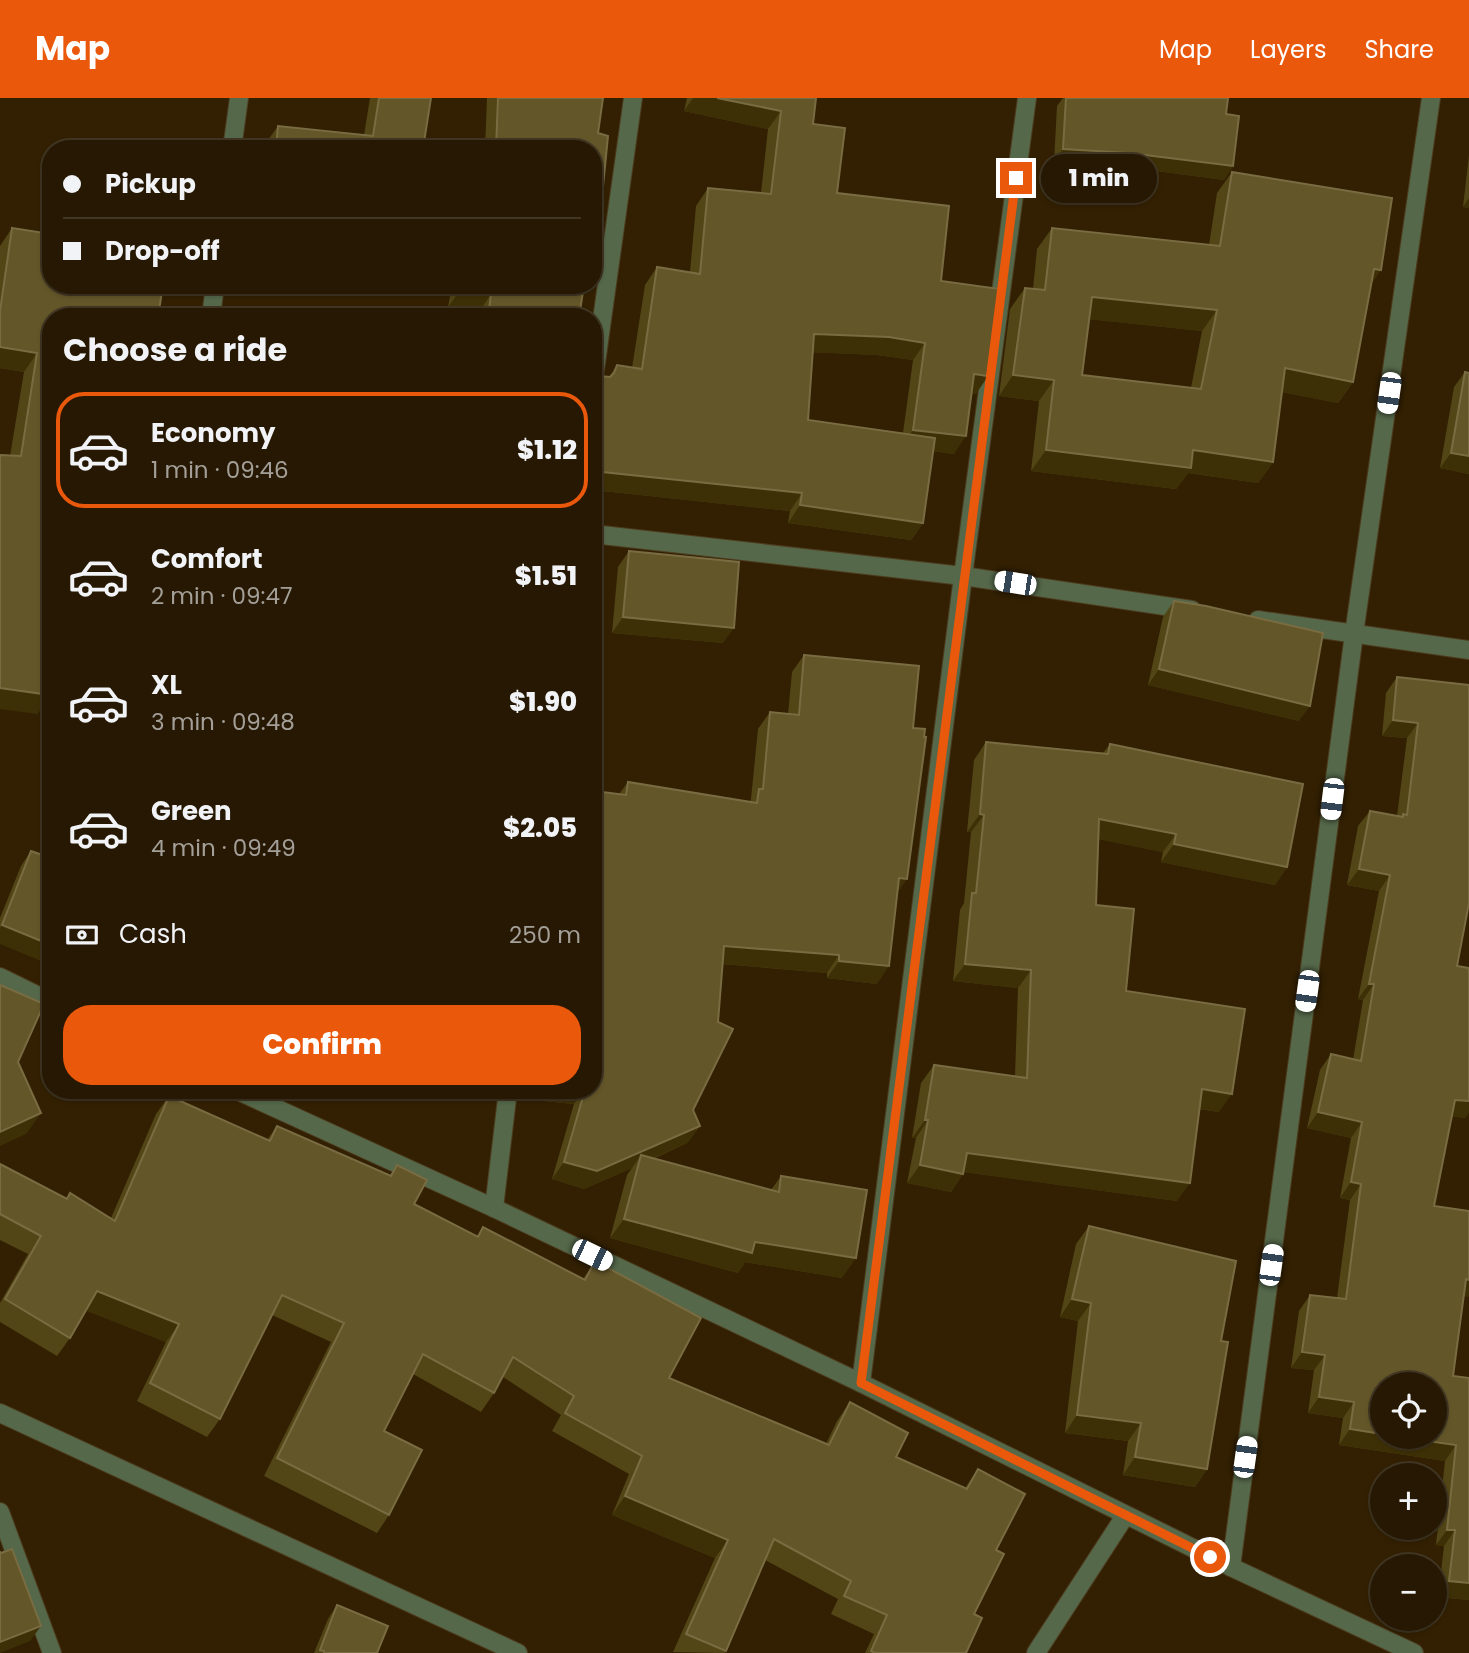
<!DOCTYPE html>
<html lang="en">
<head>
<meta charset="utf-8">
<style>
  :root { --surface:#261802; --page:#322511; --text:#f1f3f6; --muted:#a4a099; --line:#423724; --accent:#ea580c }
  body { margin:0; font-family:Poppins,sans-serif; background:var(--page); color:var(--text); height:100vh; display:flex; flex-direction:column; font-size:26px; white-space:nowrap }
  * { box-sizing:border-box; margin:0 }
  p { font-size:23px; color:var(--muted) }
  .icon { flex:none; width:38px; height:38px; fill:none; stroke:currentColor; stroke-width:2; stroke-linecap:round; stroke-linejoin:round }
  .map { position:relative; flex:1; overflow:hidden }
  .sheet { position:absolute; left:42px; top:210px; width:560px; height:791px; display:flex; flex-direction:column; background:var(--surface); border-radius:28px; box-shadow:0 2px 5px #0004,0 0 0 2px var(--line) }
  .sheet>* { flex:none }
  .guide { position:absolute; left:42px; top:42px; width:560px; height:154px; border-radius:28px; box-shadow:0 2px 5px #0004,0 0 0 2px var(--line); display:grid; align-content:center; height:154px; padding:0 21px; background:var(--surface) }
  .fabs { position:absolute; left:1370px; top:1274px; display:grid; gap:14px }
  .fabs a { display:grid; place-items:center; width:77px; height:77px; border-radius:50%; background:var(--surface); box-shadow:0 2px 5px #0004,0 0 0 2px var(--line); font-size:35px }
  .end { position:absolute; width:32px; height:32px; margin:-16px; border:9px solid #ea580c; background:#fff; box-shadow:0 0 0 4px #fff }
  .from { border-radius:50% }
  .bubble { position:absolute; height:49px; border-radius:24px; background:var(--surface); box-shadow:0 2px 5px #0004,0 0 0 2px var(--line); font-size:23px; font-weight:800; line-height:49px; text-align:center }
  .car { position:absolute; width:21px; height:42px; margin:-21px -10px; border-radius:9px; box-shadow:0 0 5px 2px #0007; background:linear-gradient(#fff 24%,#345 0 40%,#fff 0 76%,#345 0 86%,#fff 0) }
  .guide b { display:flex; align-items:center; gap:24px; height:66px; font-size:26px }
  .guide b+b { border-top:2px solid var(--line) }
  .guide i { width:18px; height:18px; background:var(--text) }
  ul { padding:0; list-style:none }
  li { display:flex; align-items:center; gap:21px; height:116px; margin:0 14px 10px; padding:0 7px; border:4px solid transparent; border-radius:28px }
  li div { flex:1 }
  li b { display:block; font-size:26px }
  li em { font-style:normal; font-weight:800 }
  li.current { border-color:var(--accent) }
  li>.icon { width:63px; height:63px; stroke-width:1.5 }
  h2 { padding:0 21px; font-size:32px; line-height:84px }
  .pay { display:flex; align-items:center; gap:18px; height:77px; padding:0 21px; font-size:26px }
  .pay p { margin-inline-start:auto }
  .cta { display:flex; gap:14px; margin-top:auto; padding:14px 21px }
  .cta a { flex:1; height:80px; border-radius:28px; background:var(--accent); color:#fff; font-size:28px; font-weight:800; line-height:80px; text-align:center }
  header { display:flex; align-items:center; gap:42px; box-sizing:border-box; height:98px; padding:0 35px; background:var(--accent); color:#fff }
  header strong { font-size:33px }
  nav { display:flex; gap:38px; margin-inline-start:auto; font-size:24px }
  .map>svg:first-child { display:block }
  .lines { fill:none; stroke-linecap:round; stroke-linejoin:round }
  .minor-casing { stroke:#4d3b1e; stroke-width:20 }
  .minor { stroke:#55684a; stroke-width:18 }
  .wall { fill:#524616; fill-rule:evenodd }
  .shaded-wall { fill:#3e3006 }
  .building { fill:#635629; stroke:#796c42; stroke-width:2; fill-rule:evenodd }
  .route { stroke:#ea580c; stroke-width:9 }
</style>
</head>
<body>
<header>
<strong>Map</strong>
<nav><a>Map</a><a>Layers</a><a>Share</a></nav>
</header>
<div class="map">
<svg width="1469" height="1555" viewBox="0 0 1469 1555">
  <rect width="100%" height="100%" fill="#332002"/>
  <g class="lines">
    <defs>
      <g id="minor">
        <polyline points="232,51 239,0"/>
        <polyline points="211,219 215,187"/>
        <polyline points="593,286 633,0"/>
        <polyline points="593,436 963,478 1192,512"/>
        <polyline points="1258,522 1469,552"/>
        <polyline points="0,879 51,904"/>
        <polyline points="236,992 494,1110 861,1285 1231,1469 1414,1555"/>
        <polyline points="494,1110 508,992"/>
        <polyline points="861,1285 963,478 1027,0"/>
        <polyline points="0,1315 518,1555"/>
        <polyline points="0,1414 52,1555"/>
        <polyline points="1231,1469 1354,536 1431,0"/>
        <polyline points="1036,1555 1125,1418"/>
      </g>
    </defs>
    <!-- minor casing -->
    <use href="#minor" class="minor-casing"/>
    <!-- minor -->
    <use href="#minor" class="minor"/>
  </g>
  <!-- wall -->
  <g class="wall">
    <polygon points="370,0 431,0 424,44 485,51 487,0 603,0 598,35 599,129 593,138 593,51 265,51 266,45 278,28 364,37"/>
    <path d="M687,0H816L813,26L837,95L941,183L976,296L972,295L954,356L933,353L923,425L911,442L788,425L790,413L593,392V263L594,272L599,278L609,279L617,267L632,270L645,187L657,169L690,174L696,108L708,90L761,95L768,31L684,13ZM812,254L877,257L913,262L903,335L808,322Z"/>
    <polygon points="1063,0 1228,0 1226,16 1233,68 1224,82 1119,68 1054,64 1057,8"/>
    <polygon points="1469,57 1469,110 1463,109"/>
    <path d="M1232,74L1372,185L1353,284L1338,305L1282,294L1273,364L1258,385L1188,375L1176,391L1031,373L1039,303L999,298L1010,211L1025,190L1033,191L1037,151L1052,130L1209,147L1217,95ZM1089,221L1202,233L1191,290L1082,277Z"/>
    <polygon points="12,130 51,219 50,597 37,616 10,358 24,274 0,270 0,148"/>
    <polygon points="452,187 584,187 579,219 478,219 479,214 448,209"/>
    <polygon points="1465,274 1469,376 1440,370 1454,289"/>
    <polygon points="629,453 723,545 612,535 618,469"/>
    <polygon points="1174,503 1299,623 1148,587 1163,519"/>
    <polygon points="804,557 897,794 877,886 827,880 827,875 722,866 693,1012 700,1028 687,1045 653,1061 771,1092 781,1078 842,1180 745,1164 738,1175 610,1140 627,1077 632,1070 584,1091 552,1081 574,1006 534,1002 535,992 593,992 593,693 619,696 628,684 750,704 751,701 758,631 770,614 788,616 792,574"/>
    <polygon points="1397,579 1469,587 1457,868 1469,870 1469,1014 1465,1020 1452,1018 1434,1108 1463,1199 1453,1278 1469,1280 1469,1502 1438,1499 1444,1448 1436,1447 1445,1363 1339,1347 1343,1320 1308,1315 1314,1272 1291,1270 1299,1213 1310,1197 1337,1200 1350,1102 1340,1100 1351,1040 1307,1030 1320,972 1331,956 1353,962 1363,902 1358,901 1379,793 1347,787 1358,728 1370,713 1397,718 1407,640 1382,638 1386,595"/>
    <polygon points="986,644 1103,655 1110,646 1287,769 1275,787 1161,764 1163,754 1099,741 1096,807 1126,893 1219,1014 1199,1011 1177,1103 964,1074 951,1094 907,1085 916,1040 912,1040 921,985 934,967 1015,978 1018,890 953,883 960,812 964,805 971,734 967,734 974,662"/>
    <polygon points="31,753 0,846 0,820 21,768"/>
    <polygon points="169,998 267,1042 277,1028 390,1077 397,1067 414,1106 476,1139 483,1129 583,1181 595,1163 669,1280 826,1346 837,1323 850,1304 896,1359 965,1390 978,1371 996,1452 974,1516 966,1555 865,1555 874,1536 831,1516 838,1501 765,1462 725,1555 673,1554 715,1460 612,1417 629,1376 552,1333 561,1317 503,1279 494,1295 481,1314 413,1276 384,1333 389,1417 377,1435 264,1378 331,1244 272,1217 220,1321 207,1339 137,1303 166,1244 86,1212 70,1240 57,1258 0,1224 0,1205 28,1156 0,1142 0,1066 66,1101 111,1120 156,1016"/>
    <polygon points="1089,1128 1221,1243 1207,1371 1195,1389 1123,1377 1128,1343 1065,1335 1078,1223 1060,1219 1076,1146"/>
    <polygon points="337,1507 377,1555 314,1555 328,1521"/>
  </g>
  <!-- shaded-wall -->
  <g class="shaded-wall">
    <polygon points="693,0 717,0 781,13 768,31 684,13"/>
    <polygon points="1063,51 1129,55 1233,68 1224,82 1119,68 1054,64"/>
    <polygon points="1469,100 1469,110 1463,109"/>
    <polygon points="1374,171 1381,172 1366,194"/>
    <polygon points="461,191 491,196 479,214 448,209"/>
    <polygon points="1092,199 1217,212 1202,233 1077,220"/>
    <polygon points="814,236 889,239 925,245 913,262 877,257 802,254"/>
    <polygon points="0,249 37,255 24,274 0,270"/>
    <polygon points="1285,270 1353,284 1338,305 1270,292"/>
    <polygon points="974,276 988,278 976,296 962,294"/>
    <polygon points="1013,277 1054,282 1039,303 999,298"/>
    <polygon points="913,332 966,338 954,356 901,349"/>
    <polygon points="1046,352 1193,352 1273,364 1258,385 1188,375 1176,391 1031,373"/>
    <polygon points="1451,355 1469,358 1469,376 1440,370"/>
    <polygon points="593,373 802,395 790,413 593,392"/>
    <polygon points="800,407 923,425 911,442 788,425"/>
    <polygon points="623,519 734,530 723,545 612,535"/>
    <polygon points="1159,571 1310,608 1299,623 1148,587"/>
    <polygon points="0,590 50,597 37,616 0,611"/>
    <polygon points="1393,622 1418,625 1407,640 1382,638"/>
    <polygon points="980,716 984,717 971,734 967,734"/>
    <polygon points="1099,721 1176,736 1163,754 1087,739"/>
    <polygon points="1174,746 1287,769 1275,787 1161,764"/>
    <polygon points="593,759 600,760 593,770"/>
    <polygon points="1359,771 1390,777 1379,793 1347,787"/>
    <polygon points="899,780 907,781 895,798"/>
    <polygon points="2,827 51,847 51,867 0,846 0,830"/>
    <polygon points="724,848 839,857 827,875 712,865"/>
    <polygon points="839,863 889,868 877,886 827,880"/>
    <polygon points="965,866 1031,872 1018,890 953,883"/>
    <polygon points="1369,886 1374,886 1363,902 1358,901"/>
    <polygon points="1202,991 1232,996 1219,1014 1189,1009"/>
    <polygon points="541,992 584,992 574,1006 534,1002"/>
    <polygon points="1455,1002 1469,1003 1469,1014 1465,1020 1444,1018"/>
    <polygon points="1318,1014 1362,1024 1351,1040 1307,1030"/>
    <polygon points="41,1015 26,1036 0,1048 0,1034"/>
    <polygon points="925,1022 928,1022 916,1040 912,1040"/>
    <polygon points="700,1028 687,1045 638,1067 641,1057 632,1070 584,1091 552,1081 564,1064"/>
    <polygon points="967,1055 1190,1085 1177,1103 955,1073"/>
    <polygon points="920,1067 963,1076 951,1094 907,1085"/>
    <polygon points="1351,1084 1361,1086 1350,1102 1340,1100"/>
    <polygon points="624,1121 856,1160 842,1180 745,1164 738,1175 610,1140"/>
    <polygon points="1466,1181 1469,1182 1469,1199 1454,1197"/>
    <polygon points="97,1193 179,1226 166,1244 84,1212"/>
    <polygon points="1072,1201 1091,1205 1078,1223 1060,1219"/>
    <polygon points="1302,1254 1325,1257 1314,1272 1291,1270"/>
    <polygon points="1319,1299 1354,1304 1343,1320 1308,1315"/>
    <polygon points="1077,1317 1141,1325 1128,1343 1065,1335"/>
    <polygon points="1350,1331 1382,1336 1382,1339 1399,1339 1456,1347 1445,1363 1339,1347"/>
    <polygon points="1135,1359 1207,1371 1195,1389 1123,1377"/>
    <polygon points="625,1398 728,1442 715,1460 612,1417"/>
    <polygon points="1447,1432 1455,1432 1444,1448 1436,1447"/>
    <polygon points="1449,1483 1469,1485 1469,1502 1438,1499"/>
    <polygon points="41,1528 30,1543 0,1555 0,1544"/>
  </g>
  <!-- building -->
  <g class="building">
    <polygon points="379,0 431,0 424,44 487,51 276,51 278,28 373,38"/>
    <polygon points="498,0 603,0 598,35 608,38 599,129 595,129 593,138 593,51 496,51"/>
    <polygon points="717,0 816,0 813,26 845,30 837,95 949,108 941,183 1000,191 988,278 974,276 966,338 913,332 925,245 889,239 814,236 808,322 935,340 923,425 800,407 802,395 593,373 593,263 594,263 594,272 599,278 610,279 614,275 617,267 642,271 657,169 700,176 708,90 771,96 781,13"/>
    <polygon points="1066,0 1228,0 1226,16 1239,18 1233,68 1129,55 1063,51"/>
    <path d="M1232,74L1392,100L1381,172L1374,171L1353,284L1285,270L1273,364L1193,352L1191,370L1046,352L1054,282L1013,277L1025,190L1045,192L1052,130L1220,148ZM1092,199L1217,212L1201,291L1082,277Z"/>
    <polygon points="12,130 51,136 51,187 163,187 158,219 51,219 50,597 0,590 0,357 21,358 37,255 0,249 0,213"/>
    <polygon points="461,187 584,187 579,219 488,219 491,196 461,191"/>
    <polygon points="1465,274 1469,275 1469,358 1451,355"/>
    <polygon points="629,453 739,464 734,530 623,519"/>
    <polygon points="1174,503 1206,508 1323,535 1310,608 1159,571"/>
    <polygon points="804,557 919,568 913,630 925,631 924,639 926,639 907,781 899,780 889,868 839,863 839,857 724,848 718,924 733,931 693,1012 700,1028 597,1073 564,1064 585,992 593,992 593,812 600,760 593,759 593,693 626,697 628,684 757,705 759,691 763,691 770,614 799,617"/>
    <polygon points="1397,579 1469,587 1469,805 1457,868 1469,870 1469,1003 1455,1002 1434,1108 1469,1113 1469,1182 1466,1181 1453,1278 1469,1280 1469,1485 1449,1483 1455,1432 1447,1432 1456,1347 1399,1339 1435,1339 1435,1286 1382,1286 1382,1336 1350,1331 1354,1304 1319,1299 1325,1257 1302,1254 1310,1197 1346,1201 1361,1086 1351,1084 1362,1024 1318,1014 1331,956 1361,963 1374,886 1369,886 1390,777 1359,771 1370,713 1403,719 1403,716 1407,717 1418,625 1393,622"/>
    <polygon points="986,644 1108,656 1110,646 1303,686 1287,769 1174,746 1176,736 1099,721 1096,807 1134,811 1126,893 1245,911 1232,996 1202,991 1190,1085 967,1055 963,1076 920,1067 928,1022 925,1022 934,967 1027,980 1031,872 965,866 972,795 976,795 984,717 980,716"/>
    <polygon points="31,753 51,760 51,847 2,827"/>
    <polygon points="0,887 44,906 18,964 41,1015 0,1034"/>
    <polygon points="169,998 270,1043 277,1028 391,1078 397,1067 427,1082 414,1106 478,1139 483,1129 585,1182 595,1163 701,1220 669,1280 829,1347 850,1304 908,1335 896,1359 967,1391 978,1371 1025,1396 996,1452 1004,1456 974,1516 982,1520 966,1555 875,1555 871,1553 887,1517 844,1498 851,1483 774,1441 726,1553 686,1536 728,1442 625,1398 642,1358 565,1315 574,1298 513,1259 494,1295 423,1256 384,1333 422,1352 389,1417 277,1360 344,1225 282,1197 220,1321 150,1285 179,1226 97,1193 70,1240 5,1201 41,1138 0,1116 0,1066 67,1101 70,1095 115,1123"/>
    <polygon points="641,1057 779,1094 781,1078 867,1092 856,1160 755,1144 752,1155 624,1121"/>
    <polygon points="1089,1128 1236,1163 1221,1243 1228,1244 1207,1371 1135,1359 1141,1325 1077,1317 1091,1205 1072,1201"/>
    <polygon points="12,1451 41,1528 0,1544 0,1454 1,1455"/>
    <polygon points="337,1507 388,1528 377,1555 324,1555 324,1553 320,1552"/>
  </g>
  <g class="lines">
    <!-- route -->
    <polyline class="route" points="1016,80 861,1285 1210,1459"/>
  </g>
</svg>
<div class="fabs">
<a><svg class="icon" aria-label="locate" viewBox="0 0 24 24"><circle cx="12" cy="12" r="6"/><path d="M12 2v4M12 18v4M2 12h4M18 12h4"/></svg></a>
<a>+</a>
<a>−</a>
</div>
<i class="end from" style="left:1210px;top:1459px"></i>
<i class="end" style="left:1016px;top:80px"></i>
<div class="bubble" style="left:1041px;top:56px;width:116px">1 min</div>
<i class="car" style="left:1389px;top:295px;rotate:188deg"></i>
<i class="car" style="left:1015px;top:485px;rotate:279deg"></i>
<i class="car" style="left:1332px;top:701px;rotate:187deg"></i>
<i class="car" style="left:1307px;top:893px;rotate:188deg"></i>
<i class="car" style="left:592px;top:1157px;rotate:116deg"></i>
<i class="car" style="left:1271px;top:1167px;rotate:8deg"></i>
<i class="car" style="left:1245px;top:1359px;rotate:8deg"></i>
<div class="guide">
<b><i class="from"></i>Pickup</b>
<b><i></i>Drop-off</b>
</div>
<section class="sheet">
<h2>Choose a ride</h2>
<ul>
<li class="current"><svg class="icon" aria-label="car" viewBox="0 0 24 24"><path d="M5 17H2v-5l4-1 3-4h7l3 4 3 1v5h-3M9 17h6M6 11h13"/><circle cx="7" cy="17" r="2"/><circle cx="17" cy="17" r="2"/></svg><div><b>Economy</b><p>1 min · 09:46</p></div><em>$1.12</em></li>
<li><svg class="icon" aria-label="car" viewBox="0 0 24 24"><path d="M5 17H2v-5l4-1 3-4h7l3 4 3 1v5h-3M9 17h6M6 11h13"/><circle cx="7" cy="17" r="2"/><circle cx="17" cy="17" r="2"/></svg><div><b>Comfort</b><p>2 min · 09:47</p></div><em>$1.51</em></li>
<li><svg class="icon" aria-label="car" viewBox="0 0 24 24"><path d="M5 17H2v-5l4-1 3-4h7l3 4 3 1v5h-3M9 17h6M6 11h13"/><circle cx="7" cy="17" r="2"/><circle cx="17" cy="17" r="2"/></svg><div><b>XL</b><p>3 min · 09:48</p></div><em>$1.90</em></li>
<li><svg class="icon" aria-label="car" viewBox="0 0 24 24"><path d="M5 17H2v-5l4-1 3-4h7l3 4 3 1v5h-3M9 17h6M6 11h13"/><circle cx="7" cy="17" r="2"/><circle cx="17" cy="17" r="2"/></svg><div><b>Green</b><p>4 min · 09:49</p></div><em>$2.05</em></li>
</ul>
<div class="pay"><svg class="icon" aria-label="cash" viewBox="0 0 24 24"><path d="M3 7h18v10H3z"/><circle cx="12" cy="12" r="2"/></svg>Cash<p>250 m</p></div>
<div class="cta"><a>Confirm</a></div>
</section>
</div>
</body>
</html>
